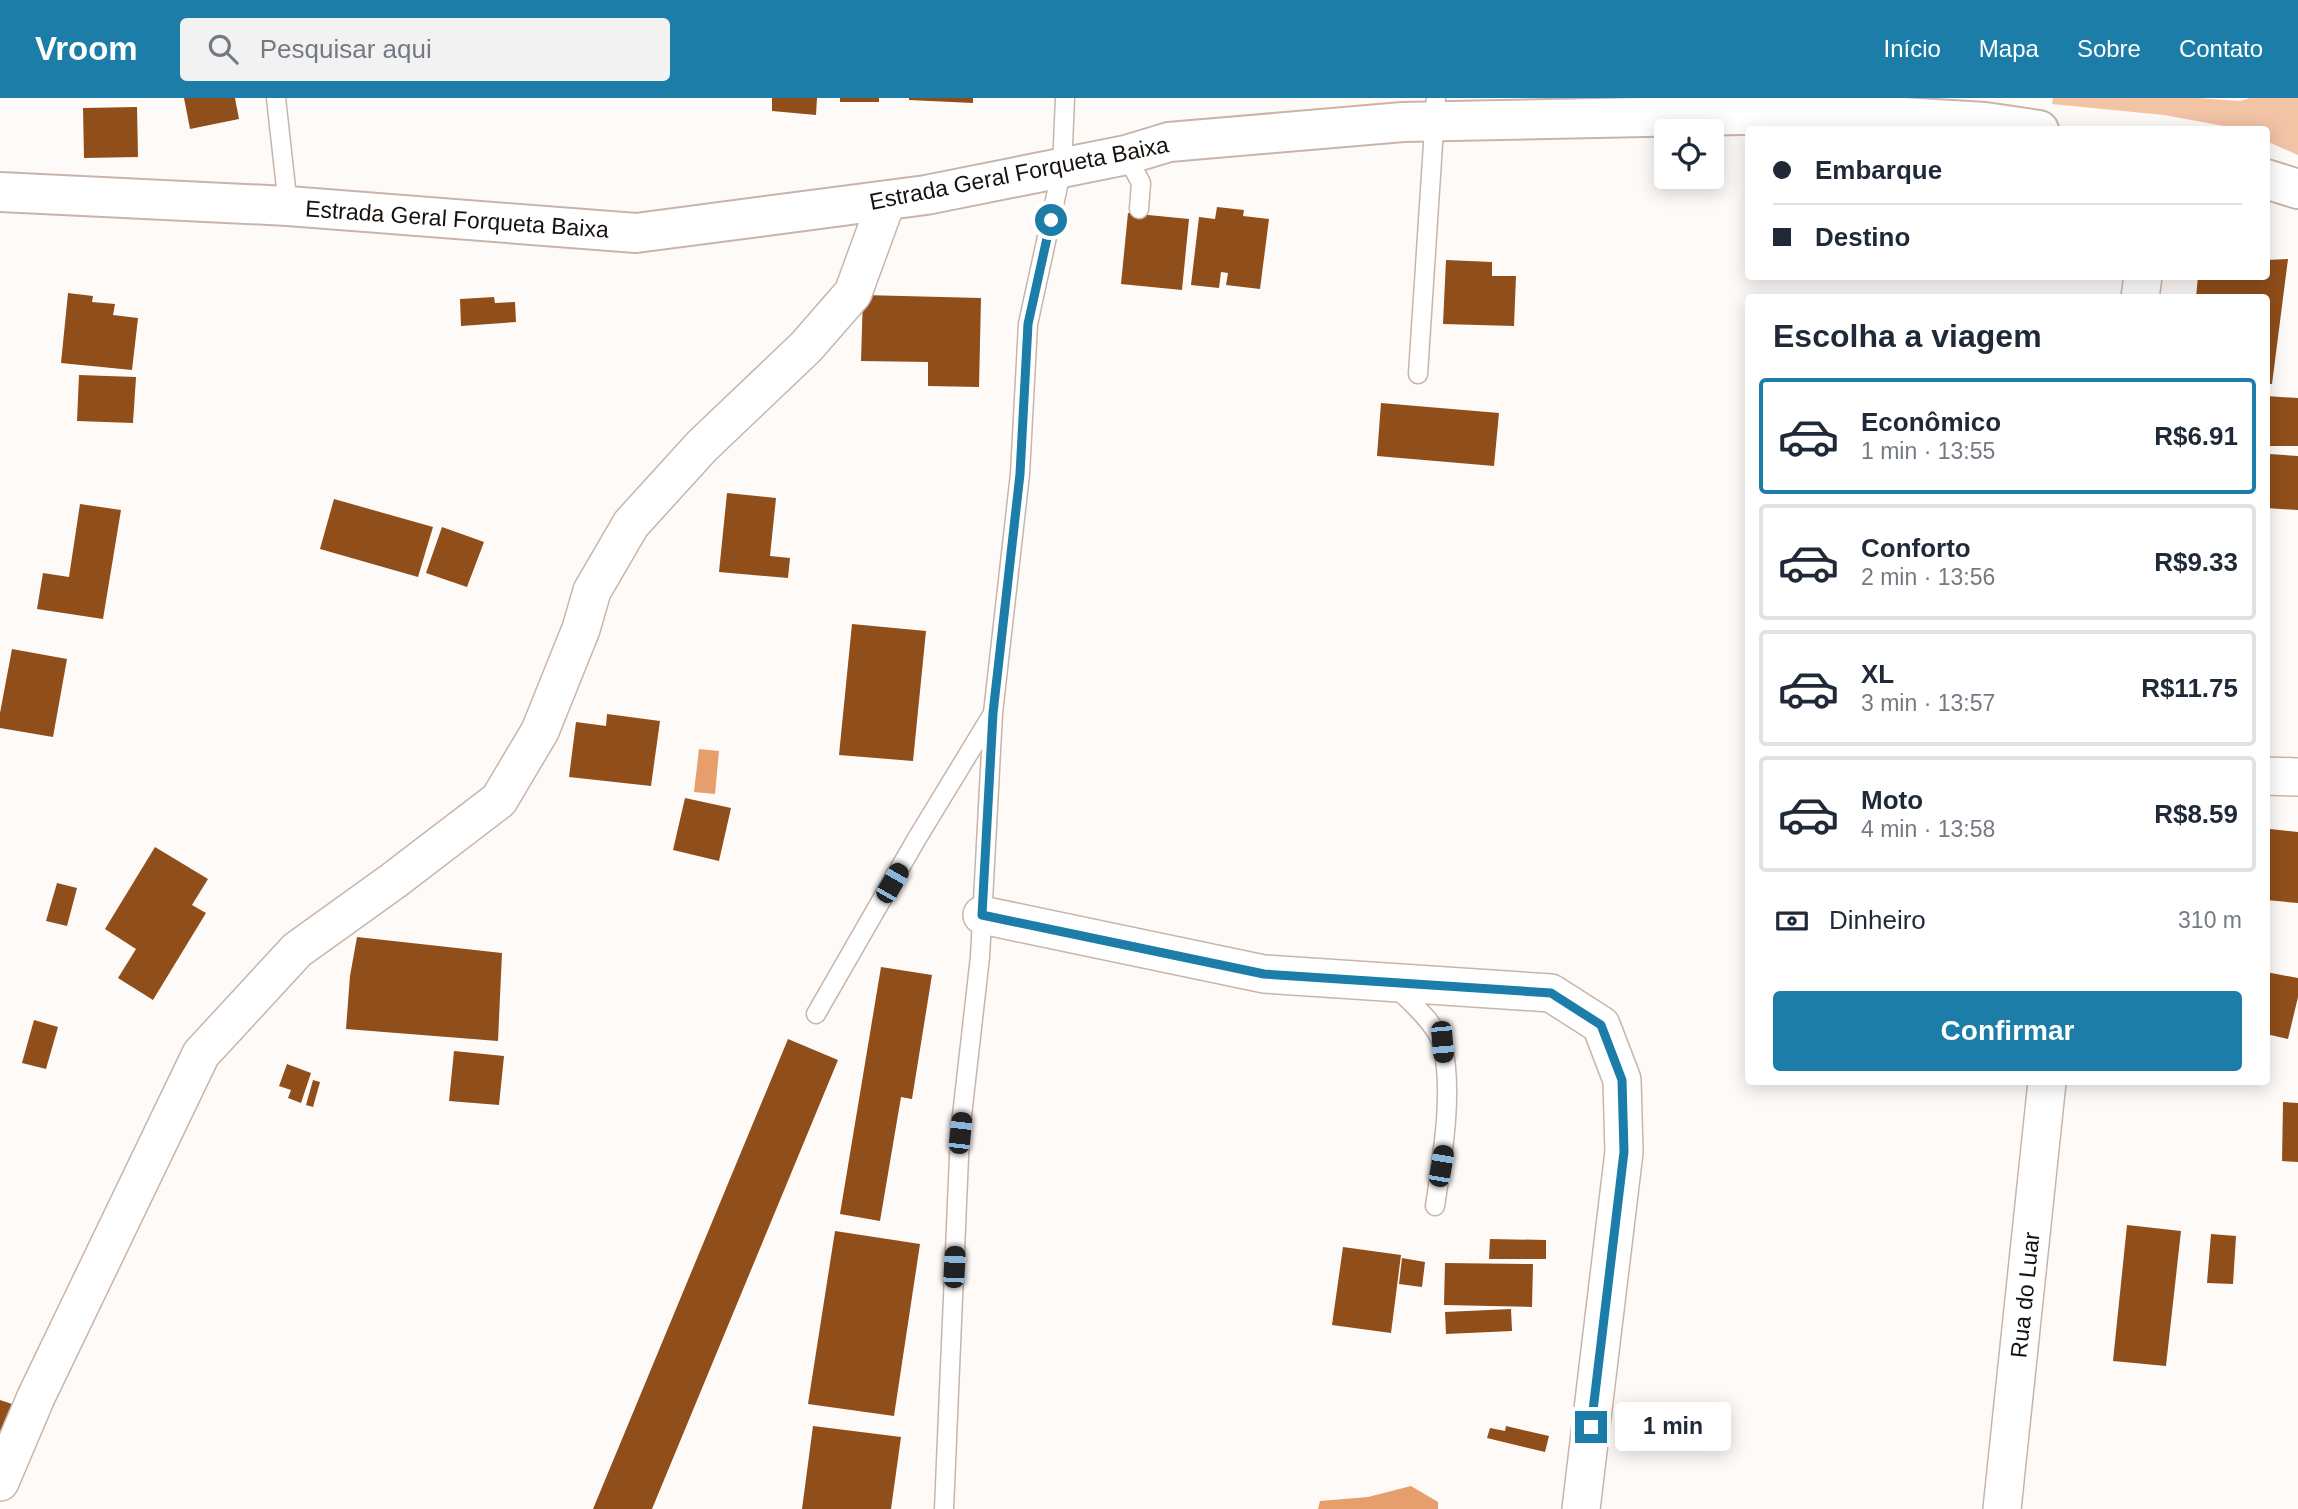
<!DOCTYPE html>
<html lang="pt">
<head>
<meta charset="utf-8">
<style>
  :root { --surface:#fff; --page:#f2f2f3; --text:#1f2937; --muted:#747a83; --line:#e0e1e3; --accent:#1c7da9 }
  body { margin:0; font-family:Helvetica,sans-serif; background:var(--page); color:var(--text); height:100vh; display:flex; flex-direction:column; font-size:26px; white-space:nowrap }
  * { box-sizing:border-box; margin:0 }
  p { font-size:23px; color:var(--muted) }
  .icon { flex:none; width:38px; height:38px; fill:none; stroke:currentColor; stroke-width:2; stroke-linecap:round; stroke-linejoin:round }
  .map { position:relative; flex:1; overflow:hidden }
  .panel { position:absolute; left:1745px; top:196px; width:525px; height:791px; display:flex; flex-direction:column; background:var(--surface); border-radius:7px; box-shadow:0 4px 18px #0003 }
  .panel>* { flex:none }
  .banner { position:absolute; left:1745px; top:28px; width:525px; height:154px; border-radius:7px; box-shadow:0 4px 18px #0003; display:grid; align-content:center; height:154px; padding:0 28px; background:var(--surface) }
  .buttons { position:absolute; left:1654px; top:21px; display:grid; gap:14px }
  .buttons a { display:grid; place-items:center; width:70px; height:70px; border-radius:7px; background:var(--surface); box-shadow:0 4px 18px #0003; font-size:35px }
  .end { position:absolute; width:32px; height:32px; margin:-16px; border:9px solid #1c7da9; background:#fff; box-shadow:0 0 0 4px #fff }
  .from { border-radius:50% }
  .bubble { position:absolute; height:49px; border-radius:7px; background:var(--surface); box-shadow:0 4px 18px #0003; font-size:23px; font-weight:800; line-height:49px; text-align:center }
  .car { position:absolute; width:21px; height:42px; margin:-21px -10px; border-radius:9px; box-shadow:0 0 5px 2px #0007; background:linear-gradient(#222 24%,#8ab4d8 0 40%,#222 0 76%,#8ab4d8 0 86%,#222 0) }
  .banner b { display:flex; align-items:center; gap:24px; height:66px; font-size:26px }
  .banner b+b { border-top:2px solid var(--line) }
  .banner i { width:18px; height:18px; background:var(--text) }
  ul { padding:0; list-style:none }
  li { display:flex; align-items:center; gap:21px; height:116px; margin:0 14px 10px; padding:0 14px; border:4px solid var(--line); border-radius:7px }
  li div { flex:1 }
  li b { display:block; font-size:26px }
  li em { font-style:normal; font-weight:800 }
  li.selected { border-color:var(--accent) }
  li>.icon { width:63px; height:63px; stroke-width:1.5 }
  h2 { padding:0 28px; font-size:32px; line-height:84px }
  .pay { display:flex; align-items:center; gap:18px; height:77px; padding:0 28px; font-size:26px }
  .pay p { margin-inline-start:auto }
  .primary-button { display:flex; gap:14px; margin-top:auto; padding:14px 28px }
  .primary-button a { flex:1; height:80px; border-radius:7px; background:var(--accent); color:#fff; font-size:28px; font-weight:800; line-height:80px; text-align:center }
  header { display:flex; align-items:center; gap:42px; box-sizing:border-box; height:98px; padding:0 35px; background:var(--accent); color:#fff }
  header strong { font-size:33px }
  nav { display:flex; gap:38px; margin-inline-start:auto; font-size:24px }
  .search { width:490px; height:63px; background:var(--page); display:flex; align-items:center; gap:18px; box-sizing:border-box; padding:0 24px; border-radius:7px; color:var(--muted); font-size:26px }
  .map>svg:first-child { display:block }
  .green { fill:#f2c3a5 }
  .water { fill:#e79e6d }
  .building { fill:#904e1a }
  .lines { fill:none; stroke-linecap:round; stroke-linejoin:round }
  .lane-casing { stroke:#c8b5aa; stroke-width:21 }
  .street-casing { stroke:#c8b5aa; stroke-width:40 }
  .secondary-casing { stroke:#c8b5aa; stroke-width:42 }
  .lane { stroke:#fff; stroke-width:18 }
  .street { stroke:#fff; stroke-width:37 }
  .secondary { stroke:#fff; stroke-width:38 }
  .route { stroke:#1c7da9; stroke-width:9 }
  .labels { text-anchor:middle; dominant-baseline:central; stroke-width:7; stroke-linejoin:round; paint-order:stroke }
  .street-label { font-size:23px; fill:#18120e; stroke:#fff }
</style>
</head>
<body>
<header>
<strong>Vroom</strong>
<div class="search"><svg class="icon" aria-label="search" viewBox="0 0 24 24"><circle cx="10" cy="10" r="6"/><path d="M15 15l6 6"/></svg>Pesquisar aqui</div>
<nav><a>Início</a><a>Mapa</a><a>Sobre</a><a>Contato</a></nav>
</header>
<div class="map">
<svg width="2298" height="1411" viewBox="0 0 2298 1411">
  <rect width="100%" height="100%" fill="#fefaf8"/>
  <!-- green -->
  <polygon class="green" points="2053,0 2197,0 2240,3 2250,0 2298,0 2298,57 2266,43 2266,32 2240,31 2164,17 2052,6"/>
  <!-- water -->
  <g class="water">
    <polygon points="699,651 719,653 715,696 694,694"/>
    <polygon points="1411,1388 1438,1404 1438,1411 1318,1411 1320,1403 1368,1399"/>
  </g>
  <!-- building -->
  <g class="building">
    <polygon points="184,0 235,0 239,21 190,31"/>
    <polygon points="772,0 817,0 816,17 772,13"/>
    <rect x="840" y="0" width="39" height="4"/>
    <polygon points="909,0 973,0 973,5 909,2"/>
    <polygon points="137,9 138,59 84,60 83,10"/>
    <polygon points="1217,109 1244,112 1243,118 1269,121 1260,191 1226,187 1228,175 1221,174 1219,190 1191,187 1199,119 1215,121"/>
    <polygon points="1128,115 1189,121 1182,192 1121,186"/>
    <polygon points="2288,161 2272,286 2266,286 2266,200 2196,200 2198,178 2266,178 2266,162"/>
    <polygon points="1446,162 1492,164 1492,178 1516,178 1514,228 1443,226"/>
    <polygon points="68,195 93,198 92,204 115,206 113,217 138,220 132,272 61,265"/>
    <polygon points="863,197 981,200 979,289 928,288 928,264 861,263"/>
    <polygon points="494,199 495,205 515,204 516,224 461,228 460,201"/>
    <polygon points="79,277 136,279 133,325 77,323"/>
    <polygon points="2266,298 2298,300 2298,348 2266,348"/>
    <polygon points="1381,305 1499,315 1494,368 1377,358"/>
    <polygon points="2269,356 2298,358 2298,412 2266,410"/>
    <polygon points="727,395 776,400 770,458 790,460 788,480 719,474"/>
    <polygon points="334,401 433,429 418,479 320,451"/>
    <polygon points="80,406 121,412 103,521 37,511 43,475 69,479"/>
    <polygon points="442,429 484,444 467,489 426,475"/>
    <polygon points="852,526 926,533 913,663 839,657"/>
    <polygon points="12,551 67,561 53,639 0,630 0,615"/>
    <polygon points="607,616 660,623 651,688 569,679 576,624 606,628"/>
    <polygon points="685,700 731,710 719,763 673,752"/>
    <polygon points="2270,731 2298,734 2298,805 2266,802"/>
    <polygon points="155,749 208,781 192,807 206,815 153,902 118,880 136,851 105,831"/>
    <polygon points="57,785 77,790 67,828 46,823"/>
    <polygon points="357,839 502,855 498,943 346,931 350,878"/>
    <polygon points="881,869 932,877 912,1001 901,999 880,1123 840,1116"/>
    <polygon points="2266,874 2298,880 2298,899 2288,941 2266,936"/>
    <polygon points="34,922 58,929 46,971 22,965"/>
    <polygon points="788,941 838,962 652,1411 593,1411"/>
    <polygon points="454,953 504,958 499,1007 449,1003"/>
    <polygon points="287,966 311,975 301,1005 288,1000 291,992 279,988"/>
    <polygon points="313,982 320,984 313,1009 306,1007"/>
    <polygon points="2283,1004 2298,1005 2298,1064 2282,1063"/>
    <polygon points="2127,1127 2181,1133 2166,1268 2113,1263"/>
    <polygon points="835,1133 920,1146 894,1318 808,1306"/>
    <polygon points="2211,1136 2236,1138 2233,1186 2207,1185"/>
    <polygon points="1490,1141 1546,1142 1546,1161 1489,1161"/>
    <polygon points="1343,1149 1401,1157 1391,1235 1332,1227"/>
    <polygon points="1402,1160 1425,1164 1422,1189 1399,1186"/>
    <polygon points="1445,1165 1533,1166 1532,1209 1444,1207"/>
    <polygon points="1511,1211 1512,1233 1446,1236 1445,1214"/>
    <polygon points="0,1302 12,1306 1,1342 0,1342"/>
    <polygon points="813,1328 901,1339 891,1411 802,1411"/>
    <polygon points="1506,1328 1549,1338 1545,1354 1487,1340 1490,1330 1505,1333"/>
  </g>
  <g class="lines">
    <defs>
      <g id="lane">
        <polyline points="276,0 288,108"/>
        <polyline points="1126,57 1141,85 1139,111"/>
        <polyline points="1418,276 1436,0"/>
        <path d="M1395,889C1409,902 1437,927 1442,946C1454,992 1442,1061 1435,1108"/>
        <polyline points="816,916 916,742 992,617"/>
        <polyline points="944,1411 960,1035 980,859 993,615 1020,376 1028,226 1062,70 1065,0"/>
      </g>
      <g id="street">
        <polyline points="2140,200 2143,178"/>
        <polyline points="2266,678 2298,679"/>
        <polyline points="982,817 1264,876 1551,895 1601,927 1622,982 1624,1054 1581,1411"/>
        <polyline points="0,1384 36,1299 201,956 297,852 393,783 499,702 540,633 581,531 592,493 631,426 702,348 806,249 853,195 887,102"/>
        <polyline points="2002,1411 2047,984"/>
      </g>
      <g id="secondary">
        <polyline points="2266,81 2298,91"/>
        <polyline points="0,94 288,108 636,135 926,97 1126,57 1169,44 1403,24 1836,15 1985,24 2039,32"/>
      </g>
    </defs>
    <!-- lane casing -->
    <use href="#lane" class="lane-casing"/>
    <!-- street casing -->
    <use href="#street" class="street-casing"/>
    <!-- secondary casing -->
    <use href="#secondary" class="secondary-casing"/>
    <!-- lane -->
    <use href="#lane" class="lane"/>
    <!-- street -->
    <use href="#street" class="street"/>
    <!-- secondary -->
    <use href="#secondary" class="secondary"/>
  </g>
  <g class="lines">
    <!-- route -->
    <polyline class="route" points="1051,122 1028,226 1020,376 993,615 982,817 1264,876 1551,895 1601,927 1622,982 1624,1054 1591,1329"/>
  </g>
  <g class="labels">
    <!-- street labels -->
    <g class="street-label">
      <text transform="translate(1019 75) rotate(-11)">Estrada Geral Forqueta Baixa</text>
      <text transform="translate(457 121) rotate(4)">Estrada Geral Forqueta Baixa</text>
      <text transform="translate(2025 1197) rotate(-84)">Rua do Luar</text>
    </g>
  </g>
</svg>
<div class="buttons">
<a><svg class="icon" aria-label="locate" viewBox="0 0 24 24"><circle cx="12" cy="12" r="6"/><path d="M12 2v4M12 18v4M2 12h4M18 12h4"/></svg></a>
</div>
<i class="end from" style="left:1051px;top:122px"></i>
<i class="end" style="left:1591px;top:1329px"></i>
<div class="bubble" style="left:1615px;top:1304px;width:116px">1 min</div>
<i class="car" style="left:892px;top:785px;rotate:30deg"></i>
<i class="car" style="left:1442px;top:944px;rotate:175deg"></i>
<i class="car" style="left:960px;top:1035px;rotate:6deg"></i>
<i class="car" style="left:1441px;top:1068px;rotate:10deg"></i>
<i class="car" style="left:954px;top:1169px;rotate:3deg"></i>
<div class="banner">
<b><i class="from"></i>Embarque</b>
<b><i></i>Destino</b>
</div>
<section class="panel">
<h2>Escolha a viagem</h2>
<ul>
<li class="selected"><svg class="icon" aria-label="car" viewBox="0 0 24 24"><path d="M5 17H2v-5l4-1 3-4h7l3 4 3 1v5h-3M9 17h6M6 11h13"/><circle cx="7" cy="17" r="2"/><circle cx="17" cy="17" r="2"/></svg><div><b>Econômico</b><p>1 min · 13:55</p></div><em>R$6.91</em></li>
<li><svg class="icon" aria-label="car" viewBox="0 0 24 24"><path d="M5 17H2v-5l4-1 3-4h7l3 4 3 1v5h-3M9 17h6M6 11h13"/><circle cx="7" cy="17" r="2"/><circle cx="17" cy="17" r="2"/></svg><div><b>Conforto</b><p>2 min · 13:56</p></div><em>R$9.33</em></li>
<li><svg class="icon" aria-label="car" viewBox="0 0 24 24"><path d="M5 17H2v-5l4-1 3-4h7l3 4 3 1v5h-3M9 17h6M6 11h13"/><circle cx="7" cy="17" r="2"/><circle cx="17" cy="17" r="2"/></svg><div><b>XL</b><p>3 min · 13:57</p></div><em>R$11.75</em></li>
<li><svg class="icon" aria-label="car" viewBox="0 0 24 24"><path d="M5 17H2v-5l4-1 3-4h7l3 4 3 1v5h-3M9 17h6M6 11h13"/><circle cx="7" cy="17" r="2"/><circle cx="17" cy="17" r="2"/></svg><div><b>Moto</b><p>4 min · 13:58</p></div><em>R$8.59</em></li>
</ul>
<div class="pay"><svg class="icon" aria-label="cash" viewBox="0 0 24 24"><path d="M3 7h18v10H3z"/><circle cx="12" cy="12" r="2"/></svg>Dinheiro<p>310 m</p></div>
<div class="primary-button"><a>Confirmar</a></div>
</section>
</div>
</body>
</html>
